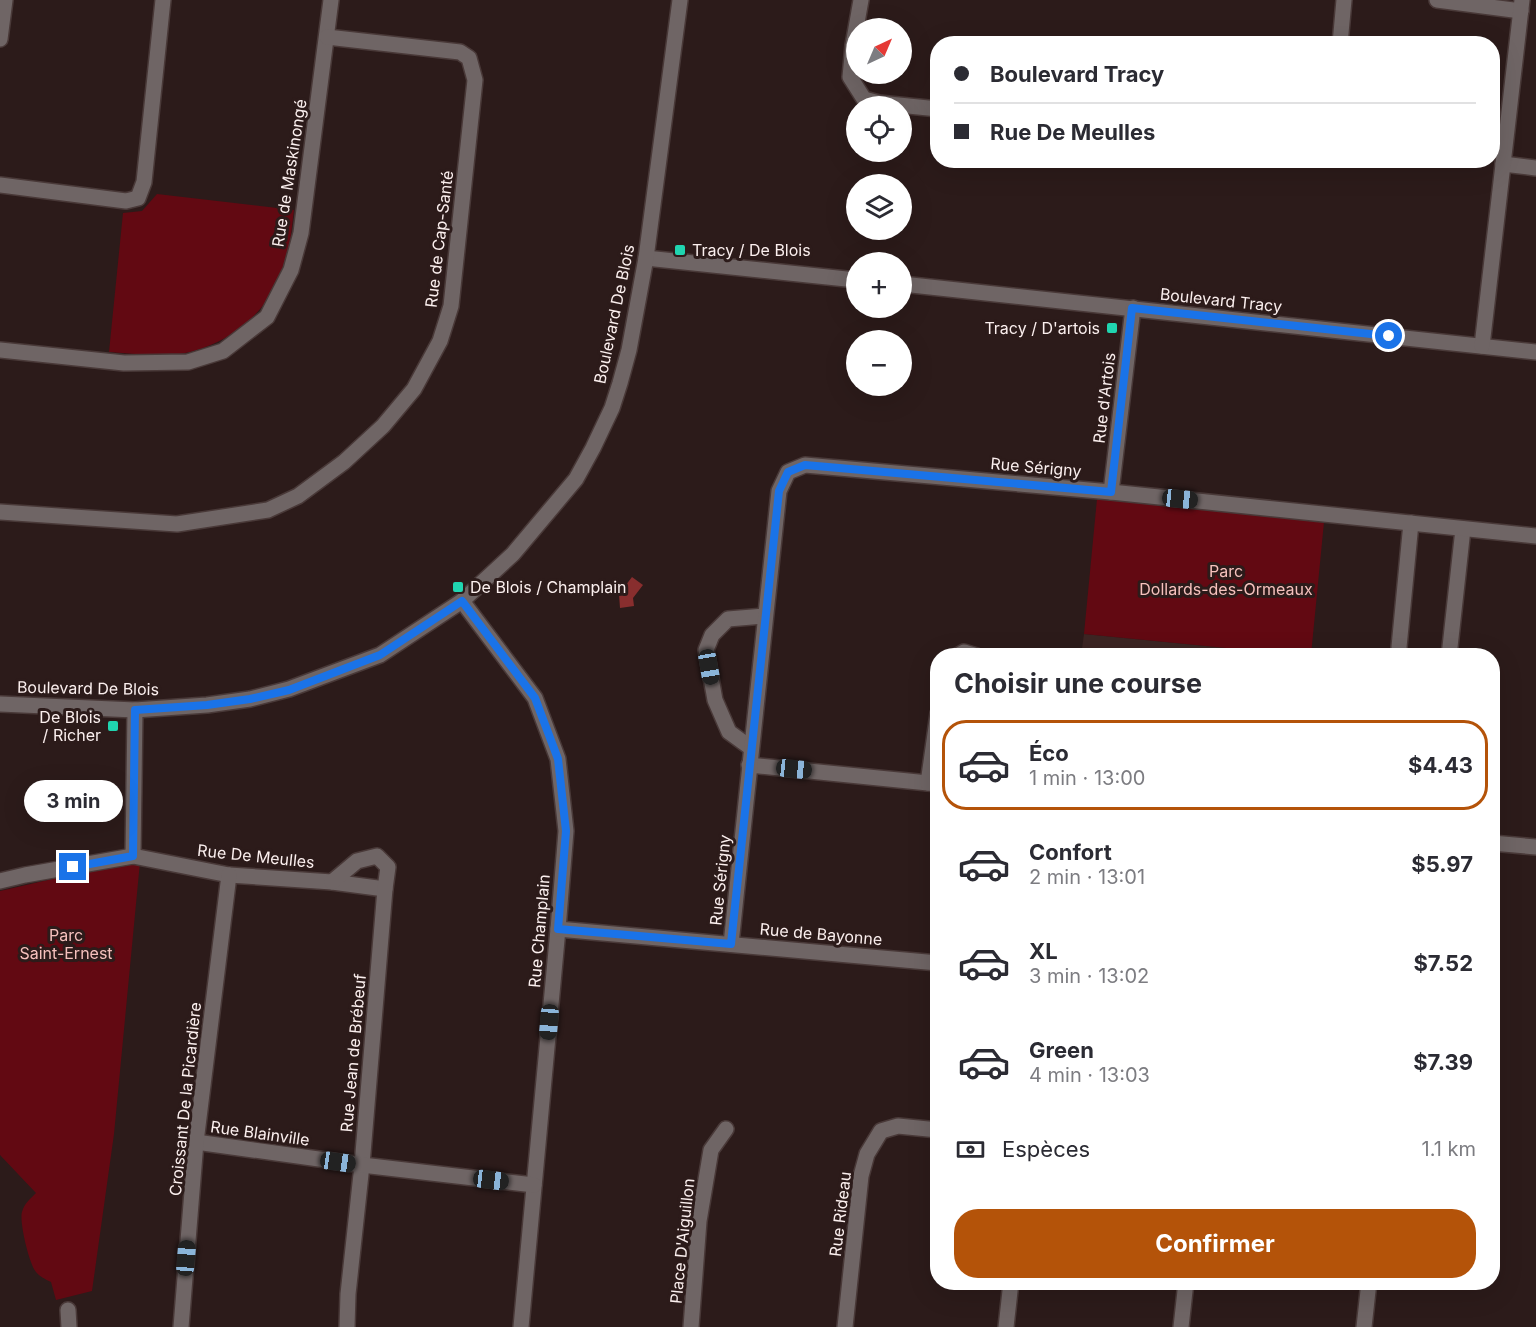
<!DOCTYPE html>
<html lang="fr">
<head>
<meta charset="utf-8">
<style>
  :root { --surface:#fff; --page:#f2f2f3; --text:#2b2b33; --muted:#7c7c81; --line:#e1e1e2; --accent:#b45309 }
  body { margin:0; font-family:Inter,sans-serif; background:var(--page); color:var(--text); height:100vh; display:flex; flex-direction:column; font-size:22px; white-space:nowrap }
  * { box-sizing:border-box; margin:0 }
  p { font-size:20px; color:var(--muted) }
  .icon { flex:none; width:33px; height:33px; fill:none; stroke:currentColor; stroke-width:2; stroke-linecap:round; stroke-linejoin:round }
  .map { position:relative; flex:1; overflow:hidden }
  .panel { position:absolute; left:930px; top:648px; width:570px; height:642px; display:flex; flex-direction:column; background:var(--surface); border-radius:24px; box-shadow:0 6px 24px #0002 }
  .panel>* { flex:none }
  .hud { position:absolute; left:930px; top:36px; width:570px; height:132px; border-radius:24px; box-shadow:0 6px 24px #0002; display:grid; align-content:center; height:132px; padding:0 24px; background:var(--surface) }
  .needle { width:39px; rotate:44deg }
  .buttons { position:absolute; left:846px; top:18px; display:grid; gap:12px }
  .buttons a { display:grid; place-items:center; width:66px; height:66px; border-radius:50%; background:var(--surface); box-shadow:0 6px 24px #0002; font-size:30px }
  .end { position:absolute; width:27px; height:27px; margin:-14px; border:8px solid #1a73e8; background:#fff; box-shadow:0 0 0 3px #fff }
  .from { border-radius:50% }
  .bubble { position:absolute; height:42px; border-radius:21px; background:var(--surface); box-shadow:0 6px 24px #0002; font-size:20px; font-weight:700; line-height:42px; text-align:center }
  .car { position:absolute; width:18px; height:36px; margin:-18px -9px; border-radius:8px; box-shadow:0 0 4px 2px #0007; background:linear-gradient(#222 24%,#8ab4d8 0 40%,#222 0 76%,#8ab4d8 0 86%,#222 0) }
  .hud b { display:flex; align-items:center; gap:21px; height:57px; font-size:22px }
  .hud b+b { border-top:2px solid var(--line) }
  .hud i { width:15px; height:15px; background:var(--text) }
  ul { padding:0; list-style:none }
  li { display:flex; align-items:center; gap:18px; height:90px; margin:0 12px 9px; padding:0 12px; border:3px solid transparent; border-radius:24px }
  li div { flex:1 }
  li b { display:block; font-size:22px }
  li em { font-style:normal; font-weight:700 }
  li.selected { border-color:var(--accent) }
  li>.icon { width:54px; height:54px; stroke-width:1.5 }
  h2 { padding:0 24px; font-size:27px; line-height:72px }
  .pay { display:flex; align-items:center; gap:15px; height:66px; padding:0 24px; font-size:22px }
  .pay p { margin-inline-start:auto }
  .action { display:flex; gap:12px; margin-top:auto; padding:12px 24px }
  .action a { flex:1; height:69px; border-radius:24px; background:var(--accent); color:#fff; font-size:24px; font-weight:700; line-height:69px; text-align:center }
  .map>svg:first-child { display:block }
  .built { fill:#3c2523 }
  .green { fill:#620912 }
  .water { fill:#882e2e }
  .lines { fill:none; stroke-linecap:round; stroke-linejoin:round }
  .minor-casing { stroke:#493938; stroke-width:18 }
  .minor { stroke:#6f6565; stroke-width:15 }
  .route { stroke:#1a73e8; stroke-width:8 }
  .poi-dot { fill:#20d5b0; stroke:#2c1b1a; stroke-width:2 }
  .labels { text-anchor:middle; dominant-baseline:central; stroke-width:6; stroke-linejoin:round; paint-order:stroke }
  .street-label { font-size:16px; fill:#fbefee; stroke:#2c1b1a }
  .poi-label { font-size:16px; fill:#fbefee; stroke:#2c1b1a; text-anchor:start }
  .park-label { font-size:16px; fill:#f6c1bd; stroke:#2c1b1a }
</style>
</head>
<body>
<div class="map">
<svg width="1536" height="1327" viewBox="0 0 1536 1327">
  <rect width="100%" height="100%" fill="#2c1b1a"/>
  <!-- built -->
  <polygon class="built" points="1084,634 1298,655 1081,656"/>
  <!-- green -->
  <g class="green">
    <path d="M157,194L294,210C292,225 291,241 287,256C274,310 229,348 173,355C153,357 130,353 109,352L123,213L142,211Z"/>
    <polygon points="1097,499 1324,522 1311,655 1298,655 1084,634"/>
    <path d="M140,862L114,1134L92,1291L56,1300L51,1282C45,1279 40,1277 36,1272C29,1264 19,1221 22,1212C24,1204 30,1199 36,1193L0,1155V891L74,874Z"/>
  </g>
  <!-- water -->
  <polygon class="water" points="632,577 643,585 633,598 634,606 620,608 619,594"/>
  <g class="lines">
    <defs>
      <g id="minor">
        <polyline points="861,0 853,45 850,77 864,99 879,103 938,109"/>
        <polyline points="1437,0 1521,11"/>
        <polyline points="0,39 5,0"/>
        <polyline points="1340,44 1344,0"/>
        <polyline points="1503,164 1536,168"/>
        <polyline points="0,185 126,201 138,198 144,182 163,0"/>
        <polyline points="646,258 856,280"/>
        <polyline points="902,284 1536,352"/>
        <polyline points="1482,346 1522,0"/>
        <polyline points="0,350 124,363 188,362 223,351 267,317 291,270 301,233 331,0"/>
        <polyline points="1111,492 1133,308"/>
        <polyline points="0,512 177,524 268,510 298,496 344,462 383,426 414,389 440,341 451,306 475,80 469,58 460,52 327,37"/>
        <polyline points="462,601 535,698 558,759 566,831 558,929 521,1327"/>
        <polyline points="957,656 964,652 977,656"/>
        <polyline points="1400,656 1399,647 1411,523"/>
        <polyline points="1449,656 1463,529"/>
        <polyline points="0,704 135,710 207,705 250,699 289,689 380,655 462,601 513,554 576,479 593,448 612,408 620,383 629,350 646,258 680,0"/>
        <polyline points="751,748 729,732 715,700 706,650 712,635 728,619 765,616"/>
        <polyline points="749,765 938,784"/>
        <polyline points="928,783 938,713"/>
        <polyline points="1492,843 1536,847"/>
        <polyline points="133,856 135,710"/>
        <polyline points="0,881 25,875 133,856 229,875 332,882 385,889"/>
        <polyline points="332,882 357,861 377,856 388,867 385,889 362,1165 348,1294 347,1327"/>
        <polyline points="558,929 938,963"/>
        <polyline points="731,944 779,491 788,472 805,465 1111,492 1536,536"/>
        <polyline points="196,1142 362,1165 534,1185"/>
        <polyline points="68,1310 69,1327"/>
        <polyline points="181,1327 196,1142 229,875"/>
        <polyline points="691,1327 699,1221 711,1150 726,1129"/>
        <polyline points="845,1327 861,1176 867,1154 881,1131 898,1126 938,1130"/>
        <polyline points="1006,1327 1011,1282"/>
        <polyline points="1181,1327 1186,1282"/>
        <polyline points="1364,1327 1369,1282"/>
      </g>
    </defs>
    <!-- minor casing -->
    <use href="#minor" class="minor-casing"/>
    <!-- minor -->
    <use href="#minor" class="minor"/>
  </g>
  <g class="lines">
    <!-- route -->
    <polyline class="route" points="73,867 133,856 135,710 207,705 250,699 289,690 380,655 462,601 535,698 558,759 566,831 558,929 731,944 779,491 788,472 805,465 1111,492 1132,308 1389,336"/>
  </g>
  <!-- markers -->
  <g class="poi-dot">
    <rect x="674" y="244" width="12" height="12" rx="3"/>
    <rect x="1106" y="322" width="12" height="12" rx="3"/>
    <rect x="452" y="581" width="12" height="12" rx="3"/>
    <rect x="107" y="720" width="12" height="12" rx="3"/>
  </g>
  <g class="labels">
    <!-- street labels -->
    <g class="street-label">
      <text transform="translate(289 173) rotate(-81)">Rue de Maskinongé</text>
      <text transform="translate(439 239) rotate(-83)">Rue de Cap-Santé</text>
      <text transform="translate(1221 300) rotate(6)">Boulevard Tracy</text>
      <text transform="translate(614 314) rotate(-78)">Boulevard De Blois</text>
      <text transform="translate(1104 398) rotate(-83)">Rue d'Artois</text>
      <text transform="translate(1036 467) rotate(5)">Rue Sérigny</text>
      <text transform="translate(88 688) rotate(1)">Boulevard De Blois</text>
      <text transform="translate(256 856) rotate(6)">Rue De Meulles</text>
      <text transform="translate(720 880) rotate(-84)">Rue Sérigny</text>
      <text transform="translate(539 931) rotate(-85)">Rue Champlain</text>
      <text transform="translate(821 934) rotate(5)">Rue de Bayonne</text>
      <text transform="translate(353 1053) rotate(-85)">Rue Jean de Brébeuf</text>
      <text transform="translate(185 1099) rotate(-84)">Croissant De la Picardière</text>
      <text transform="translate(260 1133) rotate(8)">Rue Blainville</text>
      <text transform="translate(840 1214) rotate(-83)">Rue Rideau</text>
      <text transform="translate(682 1241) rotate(-84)">Place D'Aiguillon</text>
    </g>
    <!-- poi labels -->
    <g class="poi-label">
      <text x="692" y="250">Tracy / De Blois</text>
      <text x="1100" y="328" text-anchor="end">Tracy / D'artois</text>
      <text x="470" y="587">De Blois / Champlain</text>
      <text x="101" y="717" text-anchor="end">De Blois<tspan x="101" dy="18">/ Richer</tspan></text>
    </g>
    <!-- park labels -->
    <g class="park-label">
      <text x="1226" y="571">Parc<tspan x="1226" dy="18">Dollards-des-Ormeaux</tspan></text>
      <text x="66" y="935">Parc<tspan x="66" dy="18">Saint-Ernest</tspan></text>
    </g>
  </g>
</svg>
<div class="buttons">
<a><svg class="needle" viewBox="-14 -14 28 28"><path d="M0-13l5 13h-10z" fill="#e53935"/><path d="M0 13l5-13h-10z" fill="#7c7c81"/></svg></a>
<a><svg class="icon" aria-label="locate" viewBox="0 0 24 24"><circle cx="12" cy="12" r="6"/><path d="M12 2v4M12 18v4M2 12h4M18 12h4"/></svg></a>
<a><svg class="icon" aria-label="layers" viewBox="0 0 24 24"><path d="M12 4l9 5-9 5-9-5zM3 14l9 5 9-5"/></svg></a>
<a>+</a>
<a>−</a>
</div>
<i class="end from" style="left:1389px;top:336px"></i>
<i class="end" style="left:73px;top:867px"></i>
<div class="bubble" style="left:24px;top:780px;width:99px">3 min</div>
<i class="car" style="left:1180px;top:499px;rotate:96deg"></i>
<i class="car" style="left:709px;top:667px;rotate:170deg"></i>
<i class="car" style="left:794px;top:769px;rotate:96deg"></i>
<i class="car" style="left:549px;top:1022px;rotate:185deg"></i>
<i class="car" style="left:338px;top:1162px;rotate:98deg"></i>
<i class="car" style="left:491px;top:1180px;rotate:97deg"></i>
<i class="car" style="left:186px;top:1258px;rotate:5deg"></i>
<div class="hud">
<b><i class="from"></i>Boulevard Tracy</b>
<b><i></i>Rue De Meulles</b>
</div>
<section class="panel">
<h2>Choisir une course</h2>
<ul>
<li class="selected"><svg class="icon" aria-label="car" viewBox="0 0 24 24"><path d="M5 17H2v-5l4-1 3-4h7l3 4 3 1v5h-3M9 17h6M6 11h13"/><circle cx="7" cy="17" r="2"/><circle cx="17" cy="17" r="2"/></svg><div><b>Éco</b><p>1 min · 13:00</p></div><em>$4.43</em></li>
<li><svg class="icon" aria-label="car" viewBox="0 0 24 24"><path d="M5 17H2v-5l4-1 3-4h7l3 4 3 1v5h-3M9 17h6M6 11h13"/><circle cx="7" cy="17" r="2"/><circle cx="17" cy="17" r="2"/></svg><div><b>Confort</b><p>2 min · 13:01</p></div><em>$5.97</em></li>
<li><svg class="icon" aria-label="car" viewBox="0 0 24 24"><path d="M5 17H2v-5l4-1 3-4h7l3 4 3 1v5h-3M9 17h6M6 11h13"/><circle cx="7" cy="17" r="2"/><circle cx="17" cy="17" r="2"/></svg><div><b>XL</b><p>3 min · 13:02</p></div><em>$7.52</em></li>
<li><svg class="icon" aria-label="car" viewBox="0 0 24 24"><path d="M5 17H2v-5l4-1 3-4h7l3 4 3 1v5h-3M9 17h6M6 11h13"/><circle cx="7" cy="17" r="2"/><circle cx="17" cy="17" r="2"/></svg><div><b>Green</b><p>4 min · 13:03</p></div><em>$7.39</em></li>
</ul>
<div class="pay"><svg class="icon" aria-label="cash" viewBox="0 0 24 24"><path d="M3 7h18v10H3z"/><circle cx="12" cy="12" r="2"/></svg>Espèces<p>1.1 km</p></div>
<div class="action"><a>Confirmer</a></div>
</section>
</div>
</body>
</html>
